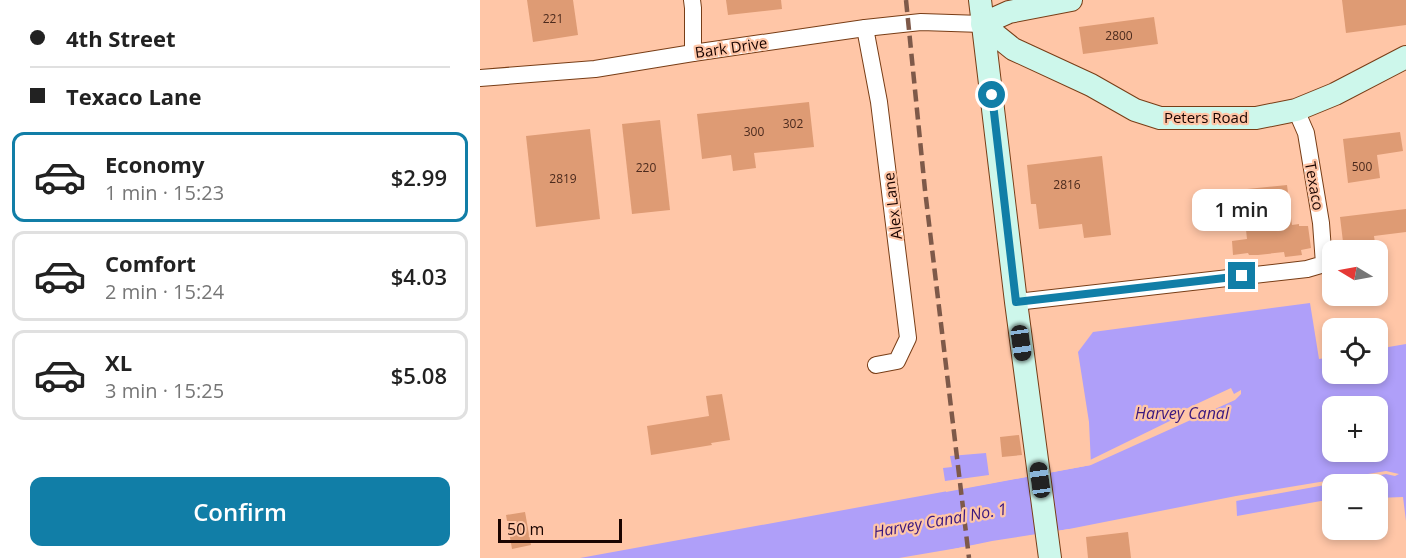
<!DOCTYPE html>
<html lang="en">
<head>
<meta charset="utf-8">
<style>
  :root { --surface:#fff; --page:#f2f2f2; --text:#222; --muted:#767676; --line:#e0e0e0; --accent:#117ea7 }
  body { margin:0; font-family:"Open Sans",sans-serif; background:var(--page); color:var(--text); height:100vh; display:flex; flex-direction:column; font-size:22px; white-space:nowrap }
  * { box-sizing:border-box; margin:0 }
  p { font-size:20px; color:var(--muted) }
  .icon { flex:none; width:33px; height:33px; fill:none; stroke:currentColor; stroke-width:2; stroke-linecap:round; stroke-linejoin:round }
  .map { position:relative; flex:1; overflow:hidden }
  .details { display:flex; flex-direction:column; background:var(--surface); width:480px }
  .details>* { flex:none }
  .hud { display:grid; align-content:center; height:132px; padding:0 30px; background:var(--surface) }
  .needle { width:39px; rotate:280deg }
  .controls { position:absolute; left:842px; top:240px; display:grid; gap:12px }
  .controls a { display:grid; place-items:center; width:66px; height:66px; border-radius:12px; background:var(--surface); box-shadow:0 3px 9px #0003; font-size:30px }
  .scale { position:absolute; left:18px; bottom:15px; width:124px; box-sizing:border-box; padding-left:6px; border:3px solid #1a0400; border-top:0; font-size:16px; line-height:21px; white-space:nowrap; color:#1a0400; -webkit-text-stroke:4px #ffc6a7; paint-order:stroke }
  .end { position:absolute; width:27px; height:27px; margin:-14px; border:8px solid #117ea7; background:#fff; box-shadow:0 0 0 3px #fff }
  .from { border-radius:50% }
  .bubble { position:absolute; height:42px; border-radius:12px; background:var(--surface); box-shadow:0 3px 9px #0003; font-size:20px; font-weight:600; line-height:42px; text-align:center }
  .car { position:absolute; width:18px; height:36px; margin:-18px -9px; border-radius:8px; box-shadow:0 0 4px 2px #0007; background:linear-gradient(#222 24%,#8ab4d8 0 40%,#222 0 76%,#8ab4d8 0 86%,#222 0) }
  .hud b { display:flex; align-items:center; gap:21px; height:57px; font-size:22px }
  .hud b+b { border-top:2px solid var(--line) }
  .hud i { width:15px; height:15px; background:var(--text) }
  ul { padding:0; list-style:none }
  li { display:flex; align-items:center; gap:18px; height:90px; margin:0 12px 9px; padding:0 18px; border:3px solid var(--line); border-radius:12px }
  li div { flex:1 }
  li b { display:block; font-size:22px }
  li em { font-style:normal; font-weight:600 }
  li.active { border-color:var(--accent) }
  li>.icon { width:54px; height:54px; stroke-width:1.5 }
  .action { display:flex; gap:12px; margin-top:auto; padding:12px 30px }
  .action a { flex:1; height:69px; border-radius:12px; background:var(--accent); color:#fff; font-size:24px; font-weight:600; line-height:69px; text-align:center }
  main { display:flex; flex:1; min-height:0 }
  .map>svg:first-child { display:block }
  .water { fill:#af9ff9; fill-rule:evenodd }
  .pier { fill:#ffc6a7 }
  .building { fill:#de9b74 }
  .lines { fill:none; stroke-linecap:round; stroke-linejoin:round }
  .minor-casing { stroke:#783d16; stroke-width:18 }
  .secondary-casing { stroke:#783d16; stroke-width:24 }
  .minor { stroke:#fff; stroke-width:16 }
  .secondary { stroke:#cdf7eb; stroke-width:22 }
  .rail { stroke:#7e5949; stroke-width:4.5; stroke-dasharray:12 6; stroke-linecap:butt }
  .route { stroke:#117ea7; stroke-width:8 }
  .labels { text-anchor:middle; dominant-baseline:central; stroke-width:4.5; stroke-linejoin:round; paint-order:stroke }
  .number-label { font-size:12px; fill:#4b2a1d }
  .street-label { font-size:15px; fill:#1a0400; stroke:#ffc6a7 }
  .water-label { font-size:16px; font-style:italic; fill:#3b187e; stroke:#ffc6a7 }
</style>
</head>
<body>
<main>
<section class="details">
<div class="hud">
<b><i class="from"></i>4th Street</b>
<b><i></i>Texaco Lane</b>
</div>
<ul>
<li class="active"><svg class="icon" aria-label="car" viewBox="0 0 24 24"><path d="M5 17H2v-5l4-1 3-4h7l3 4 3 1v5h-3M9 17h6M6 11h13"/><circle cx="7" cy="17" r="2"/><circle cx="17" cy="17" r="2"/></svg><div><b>Economy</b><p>1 min · 15:23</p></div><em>$2.99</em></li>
<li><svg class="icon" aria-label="car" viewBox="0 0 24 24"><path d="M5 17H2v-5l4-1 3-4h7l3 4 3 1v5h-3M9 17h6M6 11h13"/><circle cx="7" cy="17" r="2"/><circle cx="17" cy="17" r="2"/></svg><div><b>Comfort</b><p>2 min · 15:24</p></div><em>$4.03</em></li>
<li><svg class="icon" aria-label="car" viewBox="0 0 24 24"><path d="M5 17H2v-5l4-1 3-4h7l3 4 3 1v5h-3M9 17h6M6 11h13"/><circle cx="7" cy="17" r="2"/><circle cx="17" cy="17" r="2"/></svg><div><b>XL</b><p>3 min · 15:25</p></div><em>$5.08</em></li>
</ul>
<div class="action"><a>Confirm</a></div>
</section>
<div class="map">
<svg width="926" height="558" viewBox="0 0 926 558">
  <rect width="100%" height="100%" fill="#ffc6a7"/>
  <!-- water -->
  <g class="water">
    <path d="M830,303L839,359L852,357V374H897V349L926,344V521L923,497L897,498V484H852V501H841L757,516L756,496L589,529L419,558H100L611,465L609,422L598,352L613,332ZM852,406H897V452H852Z"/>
    <polygon points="506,453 509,475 465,481 463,468 472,467 470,456"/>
  </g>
  <!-- pier -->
  <g class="pier">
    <polygon points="751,388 754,394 761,390 761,394 755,400 611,465 466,492 466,489 608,463 608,461 698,417 697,413"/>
    <polygon points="906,471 919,474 915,476 906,474 756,501 756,496"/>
    <polygon points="589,529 589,531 512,544 469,553 469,550 512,541"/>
  </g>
  <!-- building -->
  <g class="building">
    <polygon points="47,0 93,0 98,35 53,42"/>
    <polygon points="246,0 301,0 302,9 248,15"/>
    <polygon points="862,0 926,0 926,25 866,33"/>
    <polygon points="674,17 678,44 603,54 599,27"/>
    <polygon points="329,102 334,147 274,153 276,168 253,171 251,155 222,159 217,114"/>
    <polygon points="180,120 190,210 152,214 142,124"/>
    <polygon points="110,129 120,219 56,227 46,136"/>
    <polygon points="920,132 923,151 897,155 900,178 868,183 863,139"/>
    <polygon points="622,156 631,235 604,238 602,224 559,229 556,204 551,204 547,165"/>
    <polygon points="807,185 812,225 819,224 819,226 828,226 831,248 821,250 822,255 805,257 804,252 778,255 769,255 768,253 753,255 752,241 767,239 764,211 749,213 747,191"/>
    <polygon points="926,209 926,232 894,236 896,250 864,250 860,217"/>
    <polygon points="242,394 250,440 231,443 232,445 171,455 167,426 229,416 226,396"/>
    <polygon points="539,435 542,455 522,457 520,437"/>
    <polygon points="45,512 51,545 32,549 26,515"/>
    <polygon points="648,532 651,558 608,558 606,537"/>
  </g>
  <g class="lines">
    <defs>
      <g id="minor">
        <polyline points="212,0 213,8 213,53"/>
        <polyline points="385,28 399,102 428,338 417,361 396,365"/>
        <polyline points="0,78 115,69 213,53 385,28 441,22 502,24"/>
        <polyline points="536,302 827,269 844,264 841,223 826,133 816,110"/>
      </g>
      <g id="secondary">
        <polyline points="500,0 536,302 570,558"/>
        <polyline points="591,0 529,12 502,24 533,49 611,85 655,110 680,118 776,118 816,110 855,94 926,57"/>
      </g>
    </defs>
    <!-- minor casing -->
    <use href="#minor" class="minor-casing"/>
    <!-- secondary casing -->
    <use href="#secondary" class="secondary-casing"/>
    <!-- minor -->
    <use href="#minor" class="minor"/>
    <!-- secondary -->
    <use href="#secondary" class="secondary"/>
    <!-- rail -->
    <polyline class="rail" points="426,0 445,190 489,558"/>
  </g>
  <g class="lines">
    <!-- route -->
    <polyline class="route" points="512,95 536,302 762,276"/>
  </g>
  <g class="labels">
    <!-- number labels -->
    <g class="number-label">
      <text x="73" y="18">221</text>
      <text x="639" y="35">2800</text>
      <text x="313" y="123">302</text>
      <text x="274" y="131">300</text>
      <text x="882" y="166">500</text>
      <text x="166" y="167">220</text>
      <text x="83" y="178">2819</text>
      <text x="587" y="184">2816</text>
    </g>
    <!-- street labels -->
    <g class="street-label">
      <text transform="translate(251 47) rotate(-8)">Bark Drive</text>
      <text x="726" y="117">Peters Road</text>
      <text transform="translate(835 186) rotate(80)">Texaco</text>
      <text transform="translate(412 206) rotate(-97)">Alex Lane</text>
    </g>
    <!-- water labels -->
    <g class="water-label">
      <text x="702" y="413">Harvey Canal</text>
      <text transform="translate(460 520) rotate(-10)">Harvey Canal No. 1</text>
    </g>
  </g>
</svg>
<div class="controls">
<a><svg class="needle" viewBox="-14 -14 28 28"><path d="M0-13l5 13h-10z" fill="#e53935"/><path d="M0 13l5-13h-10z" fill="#767676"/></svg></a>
<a><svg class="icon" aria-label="locate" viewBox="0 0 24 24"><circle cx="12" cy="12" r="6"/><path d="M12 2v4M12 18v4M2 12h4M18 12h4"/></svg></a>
<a>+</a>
<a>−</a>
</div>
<div class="scale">50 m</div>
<i class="end from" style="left:512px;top:95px"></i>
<i class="end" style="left:762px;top:276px"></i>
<div class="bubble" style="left:712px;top:189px;width:99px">1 min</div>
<i class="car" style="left:541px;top:343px;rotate:172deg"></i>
<i class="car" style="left:560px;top:480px;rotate:352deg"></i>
</div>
</main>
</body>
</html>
